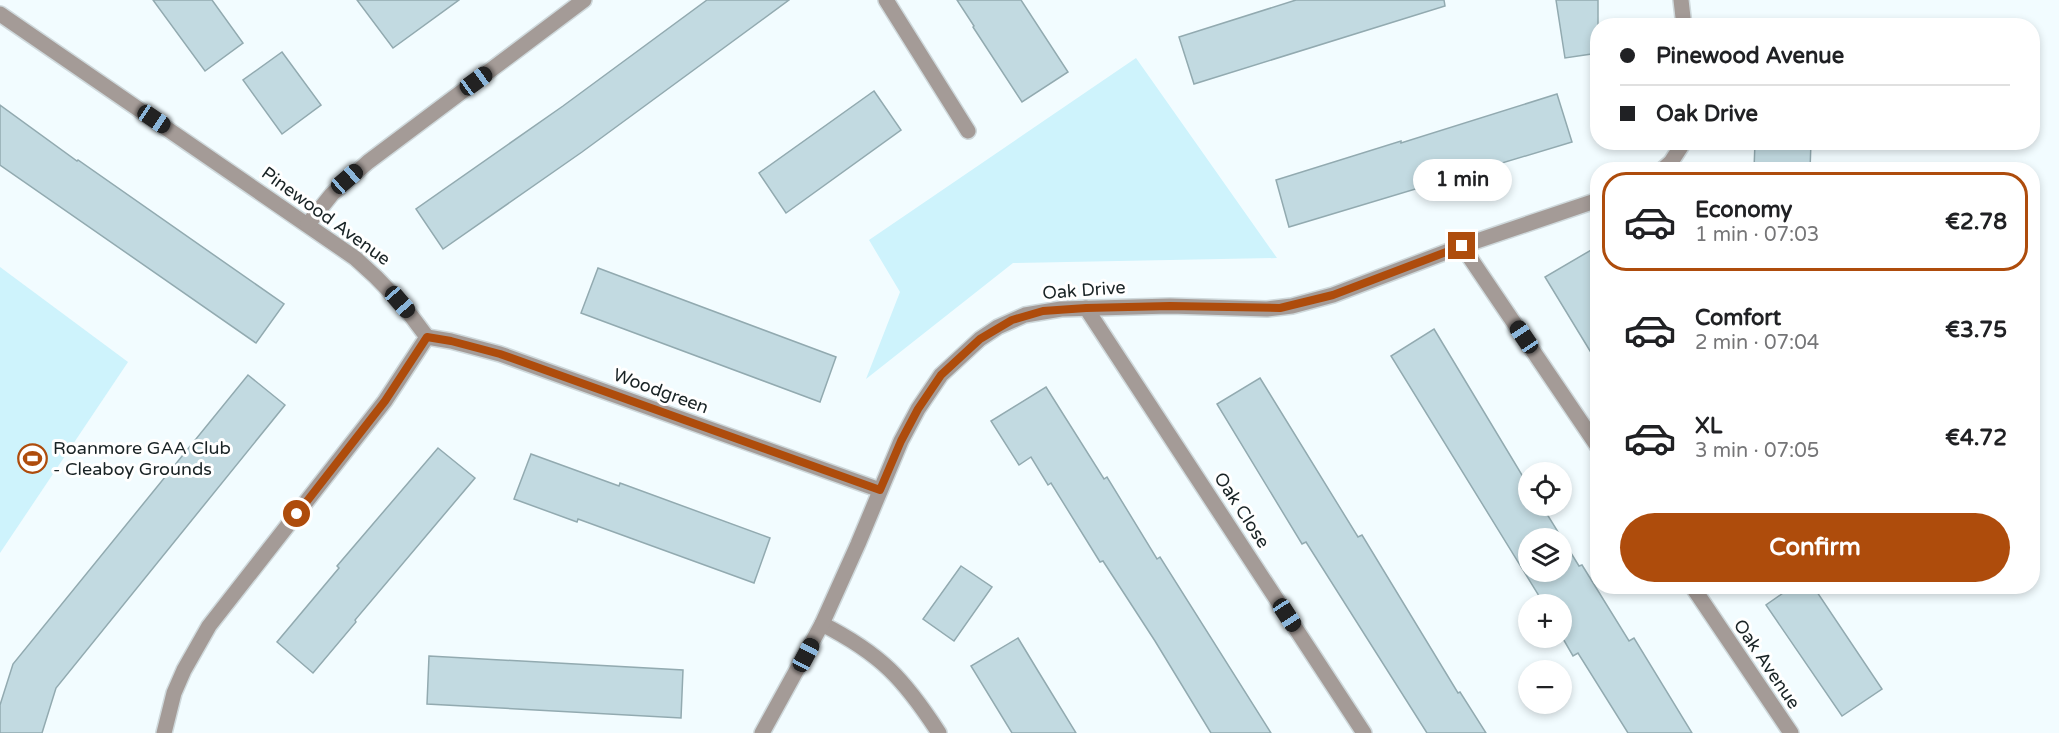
<!DOCTYPE html>
<html lang="en">
<head>
<meta charset="utf-8">
<style>
  :root { --surface:#fff; --page:#f6f6f6; --text:#202124; --muted:#757577; --line:#e0e0e0; --accent:#ae4c0c }
  body { margin:0; font-family:"Varela Round",sans-serif; background:var(--page); color:var(--text); height:100vh; display:flex; flex-direction:column; font-size:22px; white-space:nowrap }
  * { box-sizing:border-box; margin:0 }
  p { font-size:20px; color:var(--muted) }
  .icon { flex:none; width:33px; height:33px; fill:none; stroke:currentColor; stroke-width:2; stroke-linecap:round; stroke-linejoin:round }
  .map { position:relative; flex:1; overflow:hidden }
  .side { position:absolute; left:1590px; top:162px; width:450px; height:432px; display:flex; flex-direction:column; background:var(--surface); border-radius:24px; box-shadow:0 3px 9px #0003 }
  .side>* { flex:none }
  .banner { position:absolute; left:1590px; top:18px; width:450px; height:132px; border-radius:24px; box-shadow:0 3px 9px #0003; display:grid; align-content:center; height:132px; padding:0 30px; background:var(--surface) }
  .fabs { position:absolute; left:1518px; top:462px; display:grid; gap:12px }
  .fabs a { display:grid; place-items:center; width:54px; height:54px; border-radius:50%; background:var(--surface); box-shadow:0 3px 9px #0003; font-size:30px }
  .end { position:absolute; width:27px; height:27px; margin:-14px; border:8px solid #ae4c0c; background:#fff; box-shadow:0 0 0 3px #fff }
  .from { border-radius:50% }
  .bubble { position:absolute; height:42px; border-radius:21px; background:var(--surface); box-shadow:0 3px 9px #0003; font-size:20px; font-weight:700; line-height:42px; text-align:center }
  .car { position:absolute; width:18px; height:36px; margin:-18px -9px; border-radius:8px; box-shadow:0 0 4px 2px #0007; background:linear-gradient(#222 24%,#8ab4d8 0 40%,#222 0 76%,#8ab4d8 0 86%,#222 0) }
  .banner b { display:flex; align-items:center; gap:21px; height:57px; font-size:22px }
  .banner b+b { border-top:2px solid var(--line) }
  .banner i { width:15px; height:15px; background:var(--text) }
  ul { padding:10px 0 0; list-style:none }
  li { display:flex; align-items:center; gap:18px; height:99px; margin:0 12px 9px; padding:0 18px; border:3px solid transparent; border-radius:24px }
  li div { flex:1 }
  li b { display:block; font-size:22px }
  li em { font-style:normal; font-weight:700 }
  li.selected { border-color:var(--accent) }
  li>.icon { width:54px; height:54px; stroke-width:1.5 }
  .primary-button { display:flex; gap:12px; margin-top:auto; padding:12px 30px }
  .primary-button a { flex:1; height:69px; border-radius:36px; background:var(--accent); color:#fff; font-size:24px; font-weight:700; line-height:69px; text-align:center }
  .map>svg:first-child { display:block }
  .green { fill:#cef3fc }
  .building { fill:#c2dae1; stroke:#92aab0; stroke-width:1.5; fill-rule:evenodd }
  .lines { fill:none; stroke-linecap:round; stroke-linejoin:round }
  .street-casing { stroke:#cfd9dc; stroke-width:18 }
  .street { stroke:#a49b97; stroke-width:15 }
  .route { stroke:#ae4c0c; stroke-width:8 }
  .labels { text-anchor:middle; dominant-baseline:central; stroke-width:6; stroke-linejoin:round; paint-order:stroke }
  .street-label { font-size:18px; fill:#192325; stroke:#fff }
  .poi-label { font-size:18px; fill:#192325; stroke:#fff; text-anchor:start }
</style>
</head>
<body>
<div class="map">
<svg width="2059" height="733" viewBox="0 0 2059 733">
  <rect width="100%" height="100%" fill="#f2fcff"/>
  <!-- green -->
  <g class="green">
    <polygon points="1136,58 1277,258 1013,263 866,379 900,292 869,240"/>
    <polygon points="0,267 128,362 0,553"/>
  </g>
  <!-- building -->
  <g class="building">
    <polygon points="153,0 212,0 243,43 205,71"/>
    <polygon points="357,0 459,0 393,48"/>
    <polygon points="707,0 789,0 582,152 443,249 416,209 563,106"/>
    <polygon points="957,0 1021,0 1068,72 1022,102 973,27 974,26"/>
    <polygon points="1296,0 1444,0 1445,6 1194,84 1179,37"/>
    <polygon points="1556,0 1598,0 1598,53 1565,58"/>
    <polygon points="282,52 321,105 282,134 243,80"/>
    <polygon points="874,91 901,130 786,213 759,173"/>
    <polygon points="1557,94 1572,142 1289,227 1276,180 1401,141 1401,143"/>
    <polygon points="0,105 77,161 78,160 284,304 256,343 0,165"/>
    <polygon points="1755,142 1811,142 1810,170 1754,170"/>
    <polygon points="1598,246 1598,364 1545,277"/>
    <polygon points="598,268 836,357 820,402 581,313"/>
    <path d="M1434,329L1528,485V506H1542L1579,566L1582,565L1629,641L1634,638L1692,733H1628L1578,653L1573,656L1562,637V604H1544L1391,356ZM1528,538H1562V572H1528Z"/>
    <polygon points="248,375 285,405 56,688 42,733 0,733 0,705 13,664"/>
    <polygon points="1260,378 1358,537 1362,535 1458,693 1460,692 1486,733 1427,733 1306,542 1302,544 1217,404"/>
    <polygon points="1046,387 1104,479 1107,477 1157,559 1160,557 1271,733 1211,733 1155,641 1103,561 1100,562 1051,483 1048,485 1031,457 1019,465 991,421"/>
    <polygon points="438,448 475,478 355,620 356,622 313,673 277,642 339,568 337,566"/>
    <polygon points="531,454 619,486 620,483 770,538 754,583 578,519 577,522 514,499"/>
    <polygon points="961,566 992,587 954,641 923,619"/>
    <polygon points="1793,586 1813,586 1882,689 1842,716 1766,605"/>
    <polygon points="1018,638 1038,671 1076,733 1012,733 971,666"/>
    <polygon points="429,656 683,670 681,718 427,704"/>
  </g>
  <g class="lines">
    <defs>
      <g id="street">
        <polyline points="886,0 968,131"/>
        <polyline points="1681,0 1684,26"/>
        <path d="M0,14L355,258C383,282 406,307 427,337"/>
        <polyline points="1662,170 1671,162 1684,142"/>
        <polyline points="308,224 332,194 368,162 584,0"/>
        <polyline points="1462,246 1598,447"/>
        <polyline points="1086,308 1364,733"/>
        <polyline points="427,337 451,341 500,354 880,490"/>
        <polyline points="1692,586 1791,733"/>
        <path d="M822,624C881,654 904,679 939,733"/>
        <polyline points="164,733 174,693 184,670 209,626 385,401 427,337"/>
        <polyline points="762,733 822,624 858,544 901,441 918,409 941,375 980,339 998,327 1025,315 1061,309 1170,306 1267,309 1292,306 1333,295 1462,246 1598,200"/>
      </g>
    </defs>
    <!-- street casing -->
    <use href="#street" class="street-casing"/>
    <!-- street -->
    <use href="#street" class="street"/>
  </g>
  <g class="lines">
    <!-- route -->
    <polyline class="route" points="297,514 385,401 427,337 451,341 500,354 880,490 901,441 918,409 941,375 980,339 1012,320 1043,311 1086,308 1170,306 1280,308 1333,295 1462,246"/>
  </g>
  <!-- icons -->
  <defs>
    <symbol id="stadium-ring" viewBox="-11 -11 22 22"><circle r="9.5" fill="#fff" stroke="#ae4c0c" stroke-width="1.5"/><path d="M0-5a6.5 5 0 1 0 0 10a6.5 5 0 1 0 0-10ZM-3.5-1.8h7v3.6h-7Z" fill="#ae4c0c"/></symbol>
  </defs>
  <g fill-rule="evenodd">
    <use href="#stadium-ring" x="16" y="442" width="33" height="33"/>
  </g>
  <g class="labels">
    <!-- street labels -->
    <g class="street-label">
      <text transform="translate(326 216) rotate(36)">Pinewood Avenue</text>
      <text transform="translate(1084 290) rotate(-4)">Oak Drive</text>
      <text transform="translate(661 391) rotate(20)">Woodgreen</text>
      <text transform="translate(1242 510) rotate(57)">Oak Close</text>
      <text transform="translate(1767 664) rotate(56)">Oak Avenue</text>
    </g>
    <!-- poi labels -->
    <g class="poi-label">
      <text x="53" y="448">Roanmore GAA Club<tspan x="53" dy="21">- Cleaboy Grounds</tspan></text>
    </g>
  </g>
</svg>
<div class="fabs">
<a><svg class="icon" aria-label="locate" viewBox="0 0 24 24"><circle cx="12" cy="12" r="6"/><path d="M12 2v4M12 18v4M2 12h4M18 12h4"/></svg></a>
<a><svg class="icon" aria-label="layers" viewBox="0 0 24 24"><path d="M12 4l9 5-9 5-9-5zM3 14l9 5 9-5"/></svg></a>
<a>+</a>
<a>−</a>
</div>
<i class="end from" style="left:297px;top:514px"></i>
<i class="end" style="left:1462px;top:246px"></i>
<div class="bubble" style="left:1413px;top:159px;width:99px">1 min</div>
<i class="car" style="left:476px;top:81px;rotate:54deg"></i>
<i class="car" style="left:154px;top:119px;rotate:124deg"></i>
<i class="car" style="left:347px;top:179px;rotate:49deg"></i>
<i class="car" style="left:400px;top:302px;rotate:139deg"></i>
<i class="car" style="left:1524px;top:337px;rotate:326deg"></i>
<i class="car" style="left:1287px;top:615px;rotate:147deg"></i>
<i class="car" style="left:806px;top:655px;rotate:28deg"></i>
<div class="banner">
<b><i class="from"></i>Pinewood Avenue</b>
<b><i></i>Oak Drive</b>
</div>
<section class="side">
<ul>
<li class="selected"><svg class="icon" aria-label="car" viewBox="0 0 24 24"><path d="M5 17H2v-5l4-1 3-4h7l3 4 3 1v5h-3M9 17h6M6 11h13"/><circle cx="7" cy="17" r="2"/><circle cx="17" cy="17" r="2"/></svg><div><b>Economy</b><p>1 min · 07:03</p></div><em>€2.78</em></li>
<li><svg class="icon" aria-label="car" viewBox="0 0 24 24"><path d="M5 17H2v-5l4-1 3-4h7l3 4 3 1v5h-3M9 17h6M6 11h13"/><circle cx="7" cy="17" r="2"/><circle cx="17" cy="17" r="2"/></svg><div><b>Comfort</b><p>2 min · 07:04</p></div><em>€3.75</em></li>
<li><svg class="icon" aria-label="car" viewBox="0 0 24 24"><path d="M5 17H2v-5l4-1 3-4h7l3 4 3 1v5h-3M9 17h6M6 11h13"/><circle cx="7" cy="17" r="2"/><circle cx="17" cy="17" r="2"/></svg><div><b>XL</b><p>3 min · 07:05</p></div><em>€4.72</em></li>
</ul>
<div class="primary-button"><a>Confirm</a></div>
</section>
</div>
</body>
</html>
